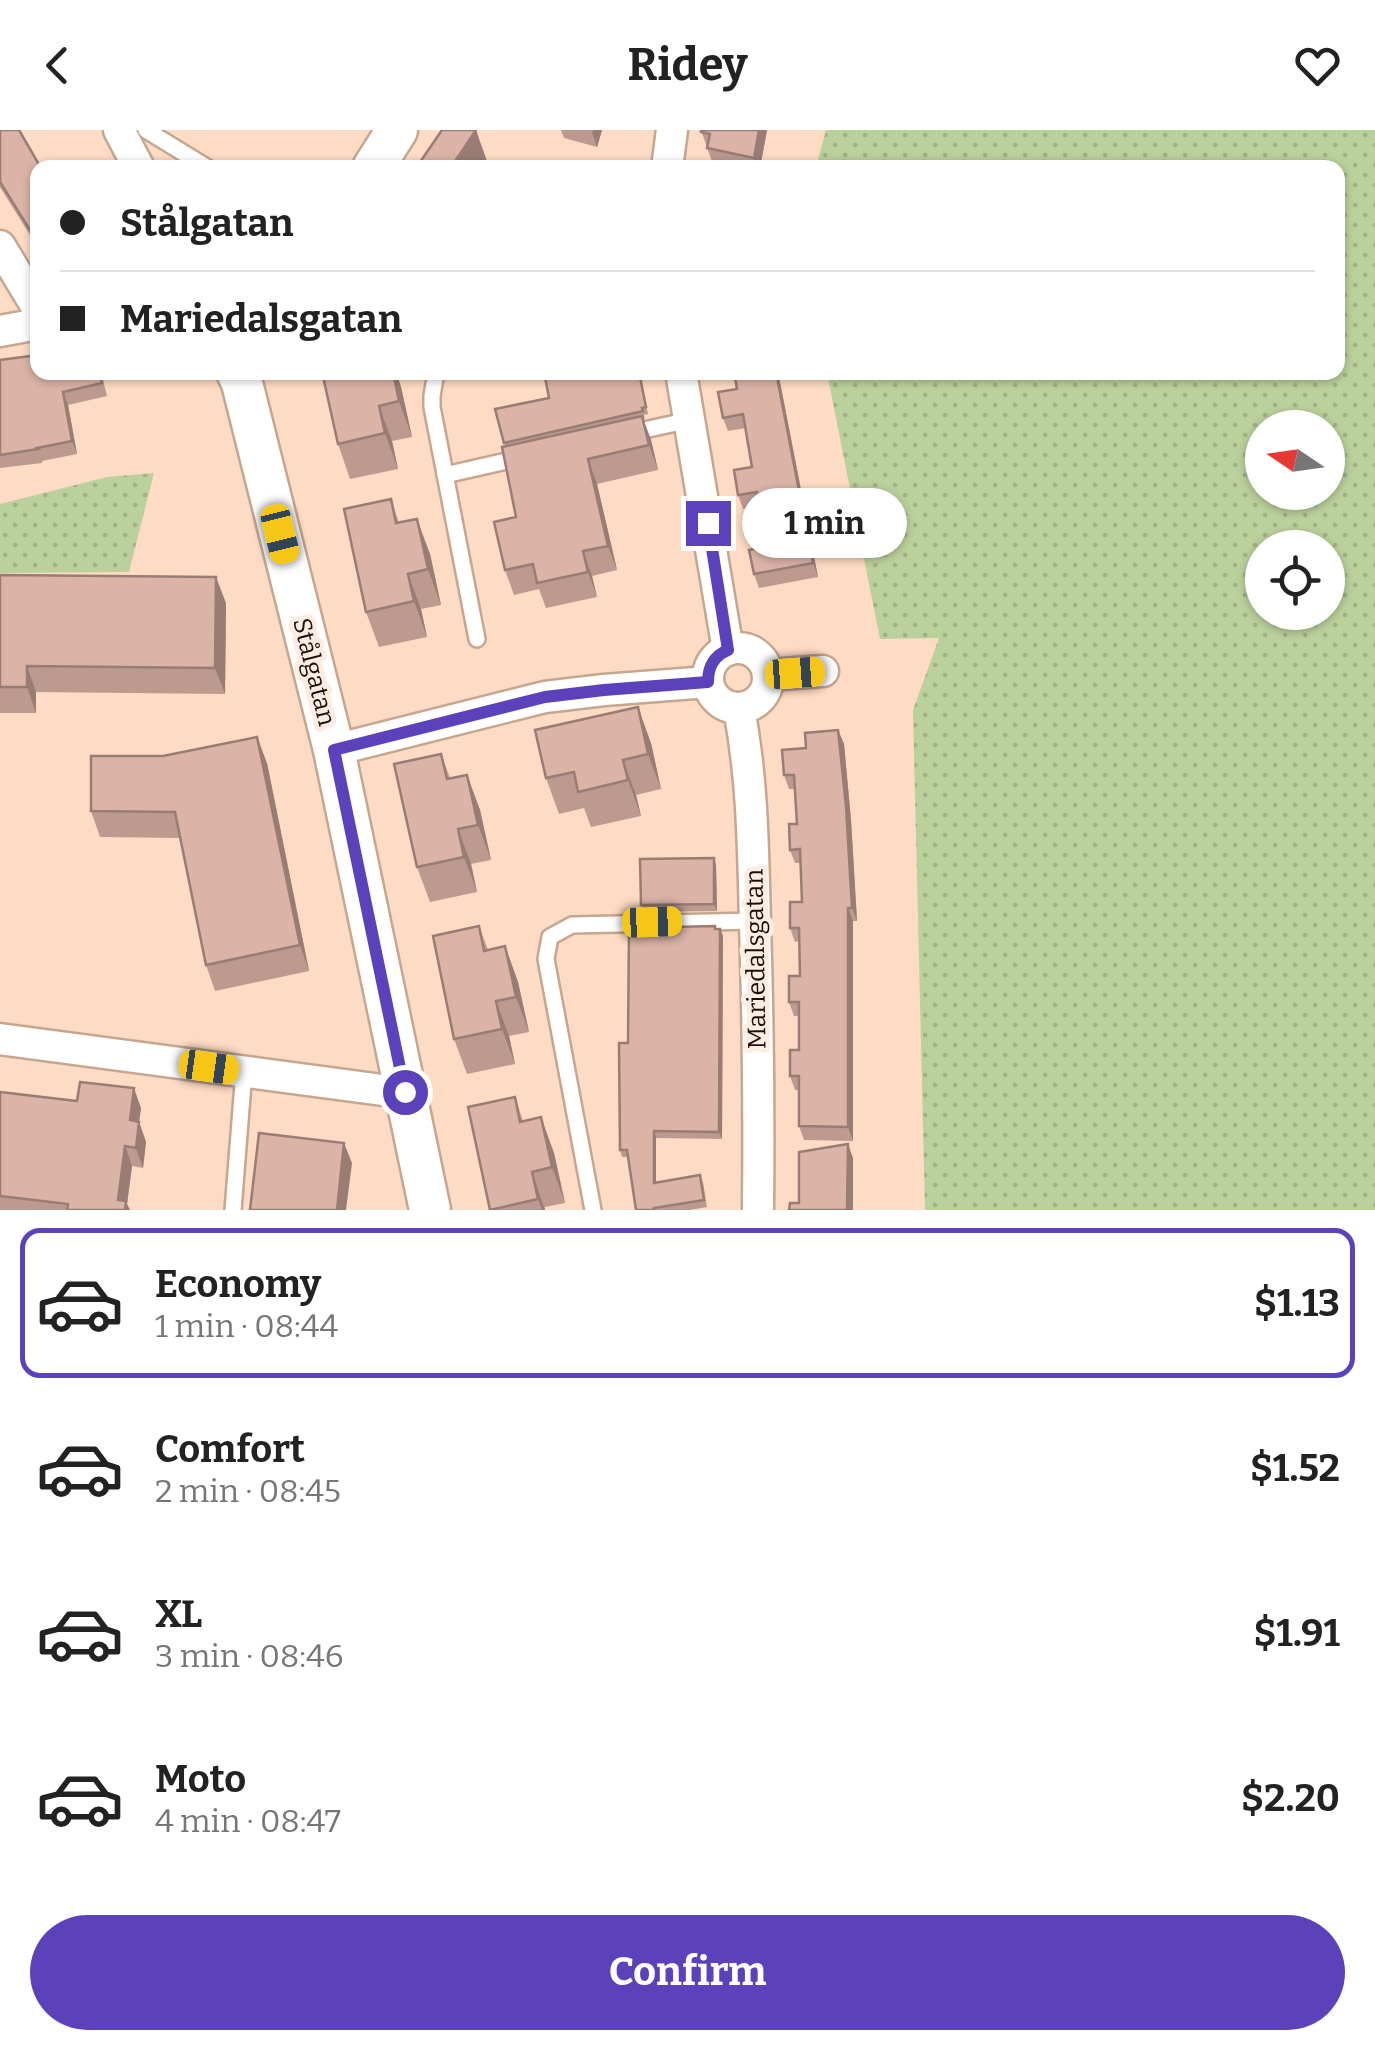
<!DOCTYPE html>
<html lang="en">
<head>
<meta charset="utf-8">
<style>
  :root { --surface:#fff; --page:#f6f6f6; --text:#222; --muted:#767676; --line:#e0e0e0; --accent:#5b42ba }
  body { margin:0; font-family:Bitter,serif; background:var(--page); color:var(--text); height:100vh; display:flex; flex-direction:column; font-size:38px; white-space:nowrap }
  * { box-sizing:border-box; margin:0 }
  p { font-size:32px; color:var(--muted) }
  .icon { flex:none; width:55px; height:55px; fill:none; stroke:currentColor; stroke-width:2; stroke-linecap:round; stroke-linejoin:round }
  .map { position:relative; height:1080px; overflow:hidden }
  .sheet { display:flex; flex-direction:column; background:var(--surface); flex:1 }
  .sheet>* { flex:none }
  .top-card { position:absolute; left:30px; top:30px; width:1315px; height:220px; border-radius:20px; box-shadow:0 2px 8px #0004; display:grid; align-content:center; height:220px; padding:0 30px; background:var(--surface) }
  .needle { width:65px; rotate:283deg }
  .fabs { position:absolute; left:1245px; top:280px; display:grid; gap:20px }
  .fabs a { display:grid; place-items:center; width:100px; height:100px; border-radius:50%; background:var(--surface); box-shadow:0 2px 8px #0004; font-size:50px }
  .end { position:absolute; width:45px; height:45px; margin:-22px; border:12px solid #5b42ba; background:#fff; box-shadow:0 0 0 5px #fff }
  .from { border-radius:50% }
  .bubble { position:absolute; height:70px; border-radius:35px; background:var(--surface); box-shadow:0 2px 8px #0004; font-size:32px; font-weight:700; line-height:70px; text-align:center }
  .car { position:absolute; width:30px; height:60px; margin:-30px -15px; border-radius:12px; box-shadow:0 0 8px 2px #0007; background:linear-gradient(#f5c518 24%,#345 0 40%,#f5c518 0 76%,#345 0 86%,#f5c518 0) }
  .top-card b { display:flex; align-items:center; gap:35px; height:95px; font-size:38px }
  .top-card b+b { border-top:2px solid var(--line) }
  .top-card i { width:25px; height:25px; background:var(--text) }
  ul { padding:18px 0 0; list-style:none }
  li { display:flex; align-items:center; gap:30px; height:150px; margin:0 20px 15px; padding:0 10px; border:5px solid transparent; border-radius:20px }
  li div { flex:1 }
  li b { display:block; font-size:38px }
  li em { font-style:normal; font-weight:700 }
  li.active { border-color:var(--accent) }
  li>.icon { width:90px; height:90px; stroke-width:1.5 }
  .button { display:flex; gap:20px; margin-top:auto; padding:20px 30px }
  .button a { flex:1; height:115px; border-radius:60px; background:var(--accent); color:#fff; font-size:40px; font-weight:700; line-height:115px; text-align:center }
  header { display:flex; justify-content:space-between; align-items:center; height:130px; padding:0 30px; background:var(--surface); font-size:45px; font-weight:700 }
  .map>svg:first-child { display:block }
  .grass { fill:url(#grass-dots); fill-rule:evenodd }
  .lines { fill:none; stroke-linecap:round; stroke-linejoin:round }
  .lane-casing { stroke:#c7a690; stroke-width:20 }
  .street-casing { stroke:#c7a690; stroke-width:35 }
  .secondary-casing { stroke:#c7a690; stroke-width:45 }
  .lane { stroke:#fff; stroke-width:15 }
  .street { stroke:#fff; stroke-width:30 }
  .secondary { stroke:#fff; stroke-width:40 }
  .wall { fill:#bc9a90 }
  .shaded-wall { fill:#997d75 }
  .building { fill:#dbb3a7; stroke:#997d75; stroke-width:2.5 }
  .route { stroke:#5b42ba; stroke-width:12 }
  .labels { text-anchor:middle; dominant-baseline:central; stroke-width:10; stroke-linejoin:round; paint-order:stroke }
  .street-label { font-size:25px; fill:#1c1109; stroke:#fbede4 }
</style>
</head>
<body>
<header><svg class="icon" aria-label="back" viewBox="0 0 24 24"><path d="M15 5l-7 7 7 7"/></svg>Ridey<svg class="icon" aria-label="heart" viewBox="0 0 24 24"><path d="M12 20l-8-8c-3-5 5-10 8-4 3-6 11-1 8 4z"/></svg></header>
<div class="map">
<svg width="1375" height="1080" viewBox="0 0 1375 1080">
  <defs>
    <pattern id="grass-dots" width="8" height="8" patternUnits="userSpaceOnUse" patternTransform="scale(2.5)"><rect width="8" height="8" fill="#bbd19c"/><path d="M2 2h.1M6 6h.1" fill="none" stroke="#a0b285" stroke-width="1.8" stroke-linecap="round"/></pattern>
  </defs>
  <rect width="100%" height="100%" fill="#fddbc4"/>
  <!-- grass -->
  <g class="grass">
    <path d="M826,0H1375V1080H925L913,580L939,508L880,509L827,243L1338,242V38L816,37ZM1262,298H1328V362H1262ZM1262,418H1328V482H1262Z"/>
    <polygon points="154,343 129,442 0,443 0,374 107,347"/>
  </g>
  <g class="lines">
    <defs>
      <g id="lane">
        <polyline points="146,0 208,38"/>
        <polyline points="436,242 432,266 432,277 477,509"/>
        <polyline points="630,303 690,290"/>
        <polyline points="445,345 524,327"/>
        <polyline points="233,1080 244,941"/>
        <polyline points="593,1080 546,829 550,807 572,795 755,791"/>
      </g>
      <g id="street">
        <polyline points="119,0 139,38"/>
        <polyline points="667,38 672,0"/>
        <polyline points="0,116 38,179"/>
        <polyline points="0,201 38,194"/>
        <polyline points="681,242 728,520"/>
        <circle cx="738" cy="548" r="30"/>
        <polyline points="768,545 823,541"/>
        <path d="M739,579C753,652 753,720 755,794C758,889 759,985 758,1080"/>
        <polyline points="334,620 545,567 604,560 708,552"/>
        <polyline points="0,909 405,963"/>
      </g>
      <g id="secondary">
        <polyline points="373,38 397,0"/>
        <polyline points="237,242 242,253 334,620 430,1080"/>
      </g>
    </defs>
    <!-- lane casing -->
    <use href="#lane" class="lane-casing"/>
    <!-- street casing -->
    <use href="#street" class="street-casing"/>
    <!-- secondary casing -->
    <use href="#secondary" class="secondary-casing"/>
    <!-- lane -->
    <use href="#lane" class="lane"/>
    <!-- street -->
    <use href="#street" class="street"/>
    <!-- secondary -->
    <use href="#secondary" class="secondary"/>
  </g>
  <!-- wall -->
  <g class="wall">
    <polygon points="0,0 38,38 38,118 0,57"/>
    <polygon points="561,0 602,0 597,17 564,8"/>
    <polygon points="701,0 767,0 760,38 738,38 712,32"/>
    <polygon points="0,230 38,242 101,242 107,266 68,275 77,324 42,331 42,333 0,338"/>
    <polygon points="322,242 396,242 401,257 412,307 392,311 398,339 350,349 338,314"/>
    <polygon points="640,242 648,284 644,285 645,288 643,289 651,310 658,340 597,354 617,440 592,446 597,467 546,478 539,459 514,465 505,440 516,387 505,316 495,279 549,268"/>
    <polygon points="734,242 778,242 818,447 759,458 754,444 768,416 760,376 743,379 738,365 752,337 746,298 728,301 723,288 737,259"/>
    <polygon points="391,369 399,393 430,424 441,475 421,479 427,507 379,517 366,482"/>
    <polygon points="0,445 226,473 225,564 36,562 36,583 0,583"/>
    <polygon points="838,600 844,614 851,690 857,791 853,791 853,1011 804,1010 799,996 799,960 795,960 790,946 799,920 799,886 794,886 789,872 800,846 799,811 795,812 790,798 802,772 800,733 795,733 790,720 797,694 795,659 789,659 784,645 806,618"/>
    <polygon points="651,613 661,659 636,665 641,686 591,697 584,678 559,684 546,648"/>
    <polygon points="441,624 450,648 467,645 480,680 491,730 471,734 477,762 430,772 417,737"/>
    <polygon points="163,626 267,633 309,841 215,861 206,835 180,708 100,707 91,681"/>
    <polygon points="714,728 716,735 717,781 644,782 641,775"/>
    <polygon points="479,796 488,820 505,816 518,852 529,902 509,906 515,934 467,944 454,909"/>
    <polygon points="716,799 720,799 723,806 722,1009 656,1008 656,1052 703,1052 707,1077 690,1080 636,1080 628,1027 622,1027 620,1020 628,913"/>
    <polygon points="0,962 141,978 139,992 146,1012 143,1038 132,1036 127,1074 130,1080 0,1080"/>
    <polygon points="515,967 523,991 554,1023 565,1073 545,1077 545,1080 490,1080"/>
  </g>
  <!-- shaded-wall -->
  <g class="shaded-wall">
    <polygon points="476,0 488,34 486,38 456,38 454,33"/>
    <polygon points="593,0 602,0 597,17 592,3"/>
    <polygon points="759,0 767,0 760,38 758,38 754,28"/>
    <polygon points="393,242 396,242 401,257 412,307 399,271"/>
    <polygon points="776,242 778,242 818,447 813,433"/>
    <polygon points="63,262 68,275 77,324 72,311"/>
    <polygon points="379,276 392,311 398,339 385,303"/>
    <polygon points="642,286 651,310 658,340 649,315"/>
    <polygon points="588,329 597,354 617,440 608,416"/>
    <polygon points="417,389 430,424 441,475 428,439"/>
    <polygon points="583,421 592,446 597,467 588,442"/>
    <polygon points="408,444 421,479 427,507 414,471"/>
    <polygon points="216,447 226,473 225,564 215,538"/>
    <polygon points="27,536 36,562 36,583 27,557"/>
    <polygon points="638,577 651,613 661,659 648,624"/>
    <polygon points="838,600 844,614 851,690 857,791 852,778"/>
    <polygon points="257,607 267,633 309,841 300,815"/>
    <polygon points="623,630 636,665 641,686 628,650"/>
    <polygon points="467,645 480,680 491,730 478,695"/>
    <polygon points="458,699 471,734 477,762 464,727"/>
    <polygon points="714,728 716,735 717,781 714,774"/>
    <polygon points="848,778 853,791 853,1011 848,997"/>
    <polygon points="720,799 723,806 722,1009 719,1002"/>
    <polygon points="505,816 518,852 529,902 516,867"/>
    <polygon points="496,871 509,906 515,934 502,899"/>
    <polygon points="134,958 141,978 139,992 146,1012 143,1038 136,1018 130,990"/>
    <polygon points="541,987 554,1023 565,1073 552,1037"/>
    <polygon points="654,1001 656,1008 656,1060 654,1053"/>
    <polygon points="344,1013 352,1033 346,1080 337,1080"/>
    <polygon points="848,1014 853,1028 853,1080 847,1080"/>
    <polygon points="125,1016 132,1036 127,1074 130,1080 122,1080 118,1070"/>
    <polygon points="532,1042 545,1080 542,1080 538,1069"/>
  </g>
  <!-- building -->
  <g class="building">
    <polygon points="0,0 19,0 41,38 38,38 38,113 0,52"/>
    <polygon points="442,0 476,0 454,33 461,38 416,38"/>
    <polygon points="701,0 759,0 754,28 707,18 710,4 701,2"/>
    <polygon points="38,225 38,242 100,242 102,253 63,262 72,311 37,318 38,319 0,325 0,230"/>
    <polygon points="322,242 393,242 399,271 379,276 385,303 338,314"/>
    <polygon points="544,242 639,242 646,277 642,278 643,281 504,313 495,279 549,268"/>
    <polygon points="734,242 776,242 813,433 754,444 749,420 768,416 757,362 738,365 734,340 752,337 743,284 723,288 718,262 737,259"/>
    <polygon points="642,286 649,315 588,329 608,416 583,421 588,442 537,453 533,434 505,440 494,392 516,387 502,317"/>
    <polygon points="391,369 396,393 417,389 428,439 408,444 414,471 366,482 344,379"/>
    <polygon points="0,445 216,447 215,538 27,536 27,557 0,557"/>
    <polygon points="638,577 648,624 623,630 628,650 578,662 574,642 546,648 535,600"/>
    <polygon points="838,600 846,676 852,778 848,778 848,997 799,996 799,946 790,946 790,920 799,920 799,872 789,872 789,846 800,846 799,798 790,798 790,772 802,772 800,719 790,720 789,694 797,694 794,645 784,645 782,620 806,618 805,603"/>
    <polygon points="257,607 300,815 206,835 175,682 91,681 91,626 163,626"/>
    <polygon points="441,624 447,649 467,645 478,695 458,699 464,727 417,737 394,634"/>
    <polygon points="714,728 714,774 641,775 640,729"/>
    <polygon points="479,796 484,821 505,816 516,867 496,871 502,899 454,909 433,806"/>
    <polygon points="715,796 715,799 720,799 719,1002 654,1001 654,1053 700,1045 704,1070 654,1078 654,1080 636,1080 627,1020 620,1020 619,913 628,913 629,798"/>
    <polygon points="80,952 134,958 130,990 139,992 136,1018 125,1016 118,1070 126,1071 125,1080 67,1080 68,1074 0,1066 0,962 77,971"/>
    <polygon points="515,967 520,992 541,987 552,1037 532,1042 538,1069 490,1080 468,977"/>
    <polygon points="259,1003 344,1013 337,1080 250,1080"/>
    <polygon points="848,1014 847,1080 789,1080 790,1073 799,1073 799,1022"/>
  </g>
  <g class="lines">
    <!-- route -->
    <path class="route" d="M405,962L334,620L545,567L604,560L708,552C708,536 714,526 728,520L708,393"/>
  </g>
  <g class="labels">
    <!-- street labels -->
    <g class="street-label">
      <text transform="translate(314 542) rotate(76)">Stålgatan</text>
      <text transform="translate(756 829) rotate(-91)">Mariedalsgatan</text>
    </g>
  </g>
</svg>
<div class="fabs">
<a><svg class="needle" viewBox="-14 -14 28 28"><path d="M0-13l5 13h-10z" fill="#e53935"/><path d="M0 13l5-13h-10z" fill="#767676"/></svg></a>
<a><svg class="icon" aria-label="locate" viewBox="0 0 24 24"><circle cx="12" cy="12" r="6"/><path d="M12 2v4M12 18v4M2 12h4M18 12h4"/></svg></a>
</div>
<i class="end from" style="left:405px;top:962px"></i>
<i class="end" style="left:708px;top:393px"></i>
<div class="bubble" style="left:742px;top:358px;width:165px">1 min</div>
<i class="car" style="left:280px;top:404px;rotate:166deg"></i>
<i class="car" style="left:795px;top:543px;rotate:86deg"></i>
<i class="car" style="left:652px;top:792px;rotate:88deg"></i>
<i class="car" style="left:209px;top:937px;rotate:98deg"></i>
<div class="top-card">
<b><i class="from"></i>Stålgatan</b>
<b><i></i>Mariedalsgatan</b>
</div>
</div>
<section class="sheet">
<ul>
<li class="active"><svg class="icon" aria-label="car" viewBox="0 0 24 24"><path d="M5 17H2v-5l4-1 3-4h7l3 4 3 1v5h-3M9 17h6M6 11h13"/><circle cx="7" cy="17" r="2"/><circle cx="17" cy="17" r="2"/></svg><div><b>Economy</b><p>1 min · 08:44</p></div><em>$1.13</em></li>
<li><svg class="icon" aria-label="car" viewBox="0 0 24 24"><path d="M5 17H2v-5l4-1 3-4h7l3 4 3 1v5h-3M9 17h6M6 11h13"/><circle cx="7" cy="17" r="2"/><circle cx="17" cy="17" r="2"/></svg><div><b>Comfort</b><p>2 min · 08:45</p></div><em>$1.52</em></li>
<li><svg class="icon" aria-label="car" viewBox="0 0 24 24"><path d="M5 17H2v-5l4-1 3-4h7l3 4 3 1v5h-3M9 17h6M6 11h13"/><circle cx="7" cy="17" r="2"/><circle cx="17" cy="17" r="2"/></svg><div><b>XL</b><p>3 min · 08:46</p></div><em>$1.91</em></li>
<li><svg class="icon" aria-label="car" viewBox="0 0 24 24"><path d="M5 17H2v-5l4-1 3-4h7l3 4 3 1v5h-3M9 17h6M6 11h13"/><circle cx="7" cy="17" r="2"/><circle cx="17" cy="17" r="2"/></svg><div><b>Moto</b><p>4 min · 08:47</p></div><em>$2.20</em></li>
</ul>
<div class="button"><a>Confirm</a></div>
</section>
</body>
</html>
